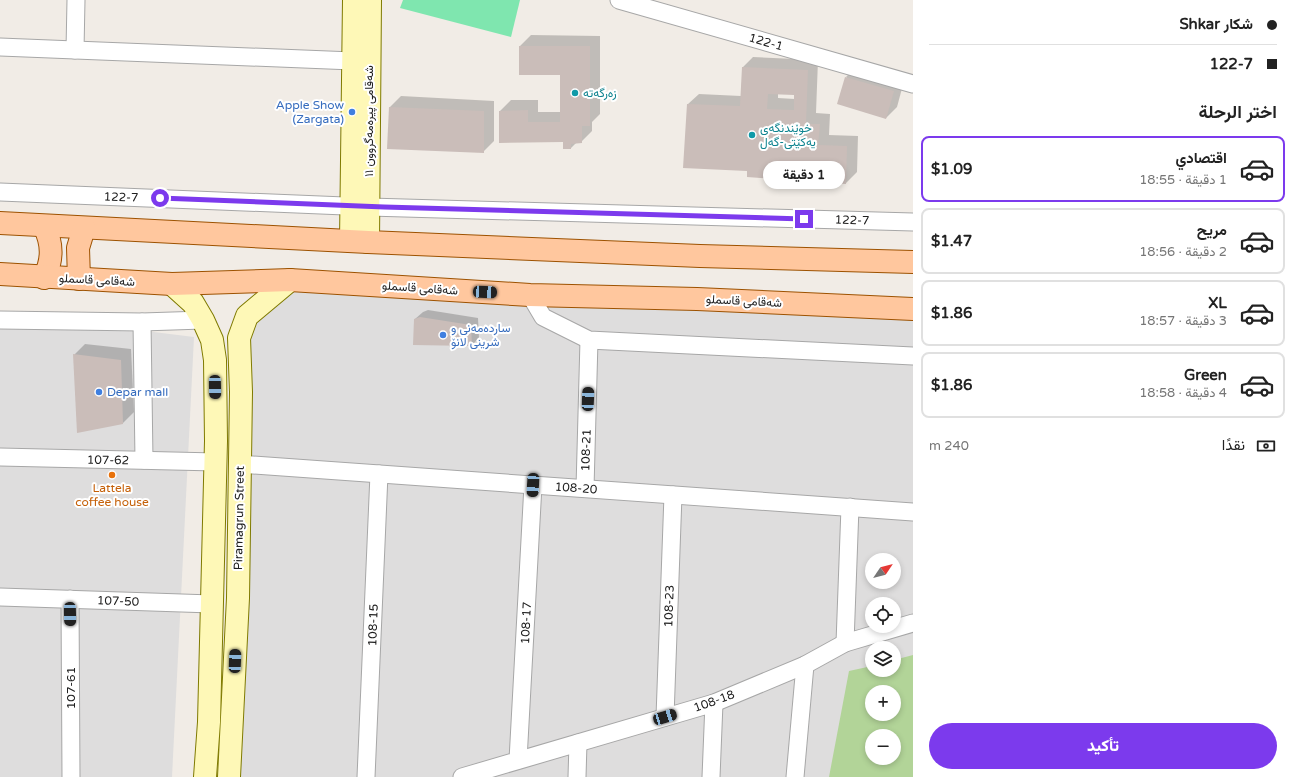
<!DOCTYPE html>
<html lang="ar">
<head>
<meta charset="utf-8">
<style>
  :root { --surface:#fff; --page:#f2f2f2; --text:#222; --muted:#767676; --line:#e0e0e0; --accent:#7c3aed }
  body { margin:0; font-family:"Varela Round",Vazirmatn,sans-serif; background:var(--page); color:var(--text); direction:rtl; height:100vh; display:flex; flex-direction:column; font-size:15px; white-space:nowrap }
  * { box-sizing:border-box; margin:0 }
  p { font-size:13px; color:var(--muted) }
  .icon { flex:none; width:22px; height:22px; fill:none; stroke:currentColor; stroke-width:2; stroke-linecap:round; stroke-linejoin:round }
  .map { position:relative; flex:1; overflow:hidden; direction:ltr }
  .panel { display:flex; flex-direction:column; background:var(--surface); width:380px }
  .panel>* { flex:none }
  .hud { display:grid; align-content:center; height:88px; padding:0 16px; background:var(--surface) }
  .needle { width:26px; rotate:55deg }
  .fabs { position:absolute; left:865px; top:553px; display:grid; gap:8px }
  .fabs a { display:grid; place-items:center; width:36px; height:36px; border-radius:50%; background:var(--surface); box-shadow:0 2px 6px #0003; font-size:20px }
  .end { position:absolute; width:18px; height:18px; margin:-9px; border:5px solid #7c3aed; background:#fff; box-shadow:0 0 0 2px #fff }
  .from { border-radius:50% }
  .bubble { position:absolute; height:28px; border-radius:14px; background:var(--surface); box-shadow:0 2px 6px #0003; font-size:13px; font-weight:800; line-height:28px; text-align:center; direction:rtl }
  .car { position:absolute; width:12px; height:24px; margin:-12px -6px; border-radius:5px; box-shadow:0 0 3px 1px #0007; background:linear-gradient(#222 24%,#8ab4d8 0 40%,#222 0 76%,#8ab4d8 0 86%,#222 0) }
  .hud b { display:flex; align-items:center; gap:14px; height:38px; font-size:15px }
  .hud b+b { border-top:1px solid var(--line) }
  .hud i { width:10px; height:10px; background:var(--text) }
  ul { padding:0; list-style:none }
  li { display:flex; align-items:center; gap:12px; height:66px; margin:0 8px 6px; padding:0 8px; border:2px solid var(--line); border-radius:8px }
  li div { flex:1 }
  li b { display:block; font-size:15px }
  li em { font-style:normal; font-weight:800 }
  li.current { border-color:var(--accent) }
  li>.icon { width:36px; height:36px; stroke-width:1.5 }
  h2 { padding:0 16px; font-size:18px; line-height:48px }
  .pay { display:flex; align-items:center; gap:10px; height:44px; padding:0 16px; font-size:15px }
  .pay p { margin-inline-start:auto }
  .action { display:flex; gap:8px; margin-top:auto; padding:8px 16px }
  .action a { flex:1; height:46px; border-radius:24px; background:var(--accent); color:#fff; font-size:16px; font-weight:800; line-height:46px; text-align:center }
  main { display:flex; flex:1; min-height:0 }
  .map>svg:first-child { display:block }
  .residential { fill:#dedddd; fill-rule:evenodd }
  .forest { fill:#b2d498; fill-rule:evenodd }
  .pitch { fill:#7fe6af }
  .shadow { fill:#0003; fill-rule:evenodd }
  .building { fill:#cabdb9; fill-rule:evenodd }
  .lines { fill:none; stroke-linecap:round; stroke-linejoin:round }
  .minor-casing { stroke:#a7a7a7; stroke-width:19 }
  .secondary-casing { stroke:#7f7a00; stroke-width:24 }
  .primary-casing { stroke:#9d5200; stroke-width:24 }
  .minor { stroke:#fff; stroke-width:17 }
  .secondary { stroke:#fef8b7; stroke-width:22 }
  .primary { stroke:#ffc79e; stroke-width:22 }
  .route { stroke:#7c3aed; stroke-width:5 }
  .culture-dot { fill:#0f9aa8; stroke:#fff; stroke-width:1.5 }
  .shop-dot { fill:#3f7fe0; stroke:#fff; stroke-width:1.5 }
  .food-dot { fill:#e8710a; stroke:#fff; stroke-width:1.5 }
  .labels { text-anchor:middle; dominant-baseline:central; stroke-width:4; stroke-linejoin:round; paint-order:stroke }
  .street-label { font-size:12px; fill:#202020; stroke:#fff }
  .culture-label { font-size:12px; fill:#0d838f; stroke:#fff; text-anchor:start }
  .shop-label { font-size:12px; fill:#366cbe; stroke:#fff; text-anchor:start }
  .food-label { font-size:12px; fill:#c56008; stroke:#fff }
</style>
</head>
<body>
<main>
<section class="panel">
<div class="hud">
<b><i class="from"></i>شکار Shkar</b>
<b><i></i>122-7</b>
</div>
<h2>اختر الرحلة</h2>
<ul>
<li class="current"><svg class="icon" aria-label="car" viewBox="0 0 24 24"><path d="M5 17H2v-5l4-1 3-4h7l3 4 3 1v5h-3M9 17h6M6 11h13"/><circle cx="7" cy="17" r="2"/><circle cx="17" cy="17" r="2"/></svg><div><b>اقتصادي</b><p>1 دقيقة · 18:55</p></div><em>$1.09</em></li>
<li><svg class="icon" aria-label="car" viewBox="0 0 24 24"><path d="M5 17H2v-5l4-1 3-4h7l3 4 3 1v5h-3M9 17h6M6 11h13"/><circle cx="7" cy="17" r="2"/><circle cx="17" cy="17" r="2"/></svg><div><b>مريح</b><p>2 دقيقة · 18:56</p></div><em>$1.47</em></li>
<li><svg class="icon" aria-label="car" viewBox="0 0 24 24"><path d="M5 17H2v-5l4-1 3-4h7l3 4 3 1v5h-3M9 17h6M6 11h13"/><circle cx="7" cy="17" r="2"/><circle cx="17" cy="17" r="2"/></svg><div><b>XL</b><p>3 دقيقة · 18:57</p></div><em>$1.86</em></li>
<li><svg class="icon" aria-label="car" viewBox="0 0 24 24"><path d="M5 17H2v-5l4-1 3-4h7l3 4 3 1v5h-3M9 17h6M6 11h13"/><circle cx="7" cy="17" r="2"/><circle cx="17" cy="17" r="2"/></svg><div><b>Green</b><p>4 دقيقة · 18:58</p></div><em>$1.86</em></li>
</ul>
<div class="pay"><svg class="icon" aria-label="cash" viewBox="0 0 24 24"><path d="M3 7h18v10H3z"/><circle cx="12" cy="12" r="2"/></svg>نقدًا<p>240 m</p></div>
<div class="action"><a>تأكيد</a></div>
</section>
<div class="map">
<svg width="913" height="777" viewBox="0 0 913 777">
  <rect width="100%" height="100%" fill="#f1ece6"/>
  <!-- residential -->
  <g class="residential">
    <path d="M290,280L913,309V777H224L239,338ZM872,560H894V582H872ZM872,604H894V626H872ZM872,648H894V670H872ZM872,692H894V714H872ZM872,736H894V758H872Z"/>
    <polygon points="0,313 194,337 172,777 0,777"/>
  </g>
  <!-- forest -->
  <path class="forest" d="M913,655V777H829L849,671L872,666V670H894V660ZM872,692H894V714H872ZM872,736H894V758H872Z"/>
  <!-- pitch -->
  <polygon class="pitch" points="403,0 520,0 511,37 400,8"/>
  <!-- shadow -->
  <g class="shadow">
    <polygon points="531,35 600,36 600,114 592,122 592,131 581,142 577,142 571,148 564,141 500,111 511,100 538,100 538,112 561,112 561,74 520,74 520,46"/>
    <path d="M753,57L818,60L816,113L830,114L829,135L858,136L857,172L846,183L748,170L688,104L699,94L741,96L743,67ZM778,94H795V99L778,98Z"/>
    <polygon points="856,67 904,81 897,107 886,118 846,77"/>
    <polygon points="401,96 494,101 494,141 483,152 388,148 390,107"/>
    <polygon points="428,310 478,318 479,338 472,345 415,319 423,312"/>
    <polygon points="85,344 131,349 134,412 123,423 74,355"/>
  </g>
  <!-- building -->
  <g class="building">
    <polygon points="519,46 590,46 590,126 582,126 582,143 571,144 571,149 563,149 563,142 499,143 499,111 528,110 528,122 560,122 560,75 519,75"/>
    <path d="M742,67L808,70L806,124H820L818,145L847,146L846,184L747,177V171L683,168L687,104L740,106ZM768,94L794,95V110L767,109Z"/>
    <polygon points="845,77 894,91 886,119 837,104"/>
    <polygon points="389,107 484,111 484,153 387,149"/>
    <polygon points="420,317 471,325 472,346 413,345 414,319"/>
    <polygon points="73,354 121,360 123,424 77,433"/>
  </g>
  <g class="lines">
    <defs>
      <g id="minor">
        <polyline points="619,0 913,84"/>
        <polyline points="0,47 353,61"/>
        <polyline points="75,50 76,0"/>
        <polyline points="0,192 369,207 913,222"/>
        <polyline points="530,295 543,317 589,340 913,356"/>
        <polyline points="0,320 142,322 203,320"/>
        <polyline points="142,322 144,460"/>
        <polyline points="0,457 216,462"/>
        <polyline points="239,464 913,512"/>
        <polyline points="585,488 589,340"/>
        <polyline points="0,597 212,604"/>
        <polyline points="70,599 71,777"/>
        <polyline points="845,643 850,507"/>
        <polyline points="665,717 673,495"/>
        <polyline points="518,760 533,485"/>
        <polyline points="366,777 379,474"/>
        <polyline points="462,777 714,703 805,665 845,643 913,623"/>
        <polyline points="577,777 578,743"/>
        <polyline points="711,777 714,703"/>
        <polyline points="795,777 805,665"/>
      </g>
      <g id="secondary">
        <polyline points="351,241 354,0"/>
        <polyline points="368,242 370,0"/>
        <polyline points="172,284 193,303 203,320 212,340 215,360 216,441 209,722 205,777"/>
        <polyline points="229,777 238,598 241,392 239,338 247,316 290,280"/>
      </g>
      <g id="primary">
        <polyline points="0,223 368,242 700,256 913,262"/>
        <path d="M44,226C53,244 53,260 44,278"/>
        <polyline points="0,274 172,284 290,280 530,295 697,299 913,309"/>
        <polyline points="79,279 78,248 84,228"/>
      </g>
    </defs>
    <!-- minor casing -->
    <use href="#minor" class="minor-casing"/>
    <!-- secondary casing -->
    <use href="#secondary" class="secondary-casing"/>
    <!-- primary casing -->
    <use href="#primary" class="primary-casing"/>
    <!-- minor -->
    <use href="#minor" class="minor"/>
    <!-- secondary -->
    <use href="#secondary" class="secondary"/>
    <!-- primary -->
    <use href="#primary" class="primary"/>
  </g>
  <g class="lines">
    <!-- route -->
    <polyline class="route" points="160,198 384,207 804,219"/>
  </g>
  <!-- markers -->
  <g class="culture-dot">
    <circle cx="575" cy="93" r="4"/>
    <circle cx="752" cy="135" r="4"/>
  </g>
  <g class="shop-dot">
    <circle cx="352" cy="112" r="4"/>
    <circle cx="443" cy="335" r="4"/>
    <circle cx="99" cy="392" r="4"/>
  </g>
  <circle class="food-dot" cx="112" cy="475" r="4"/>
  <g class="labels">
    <!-- street labels -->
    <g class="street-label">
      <text transform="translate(766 42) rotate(16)">122-1</text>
      <text transform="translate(369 121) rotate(-90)">شەقامی پیرەمەگروون ١١</text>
      <text transform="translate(121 197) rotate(2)">122-7</text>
      <text transform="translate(852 220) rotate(2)">122-7</text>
      <text transform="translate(97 280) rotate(3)">شەقامی قاسملو</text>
      <text transform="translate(420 288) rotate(4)">شەقامی قاسملو</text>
      <text transform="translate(744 301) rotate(3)">شەقامی قاسملو</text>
      <text transform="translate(586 450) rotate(-88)">108-21</text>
      <text transform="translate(108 460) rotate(1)">107-62</text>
      <text transform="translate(576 488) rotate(4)">108-20</text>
      <text transform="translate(239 518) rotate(-89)">Piramagrun Street</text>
      <text transform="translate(118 601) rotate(2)">107-50</text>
      <text transform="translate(669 606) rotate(-88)">108-23</text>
      <text transform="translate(526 623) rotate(-87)">108-17</text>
      <text transform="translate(373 625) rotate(-88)">108-15</text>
      <text transform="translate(71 688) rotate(-90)">107-61</text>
      <text transform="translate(714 701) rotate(-20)">108-18</text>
    </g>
    <!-- culture labels -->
    <g class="culture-label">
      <text x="583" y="93">زەرگەتە</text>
      <text x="760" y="128">خوێندنگەی<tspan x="760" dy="14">یەکێتی-گەل</tspan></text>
    </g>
    <!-- shop labels -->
    <g class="shop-label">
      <text x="344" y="105" text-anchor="end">Apple Show<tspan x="344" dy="14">(Zargata)</tspan></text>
      <text x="451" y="328">ساردەمەنی و<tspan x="451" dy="14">شرینی لانۆ</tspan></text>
      <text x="107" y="392">Depar mall</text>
    </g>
    <!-- food labels -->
    <g class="food-label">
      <text x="112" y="488">Lattela<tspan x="112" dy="14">coffee house</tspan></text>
    </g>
  </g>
</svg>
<div class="fabs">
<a><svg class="needle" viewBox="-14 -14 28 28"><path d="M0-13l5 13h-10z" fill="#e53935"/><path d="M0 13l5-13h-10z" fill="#767676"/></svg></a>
<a><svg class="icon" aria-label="locate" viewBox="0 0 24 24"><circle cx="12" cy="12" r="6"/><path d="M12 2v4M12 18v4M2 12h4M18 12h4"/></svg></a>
<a><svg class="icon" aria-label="layers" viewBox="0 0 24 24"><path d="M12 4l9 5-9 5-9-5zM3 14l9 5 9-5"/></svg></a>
<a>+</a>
<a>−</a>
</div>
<i class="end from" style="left:160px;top:198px"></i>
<i class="end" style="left:804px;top:219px"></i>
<div class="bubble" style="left:763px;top:161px;width:82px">1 دقيقة</div>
<i class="car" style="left:485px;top:292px;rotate:93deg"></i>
<i class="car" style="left:215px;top:387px;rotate:179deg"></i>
<i class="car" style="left:588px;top:399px;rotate:2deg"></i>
<i class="car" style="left:533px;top:485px;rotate:183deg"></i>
<i class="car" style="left:70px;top:614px;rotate:179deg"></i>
<i class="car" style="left:235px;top:661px;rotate:2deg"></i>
<i class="car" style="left:665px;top:717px;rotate:73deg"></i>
</div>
</main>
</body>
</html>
